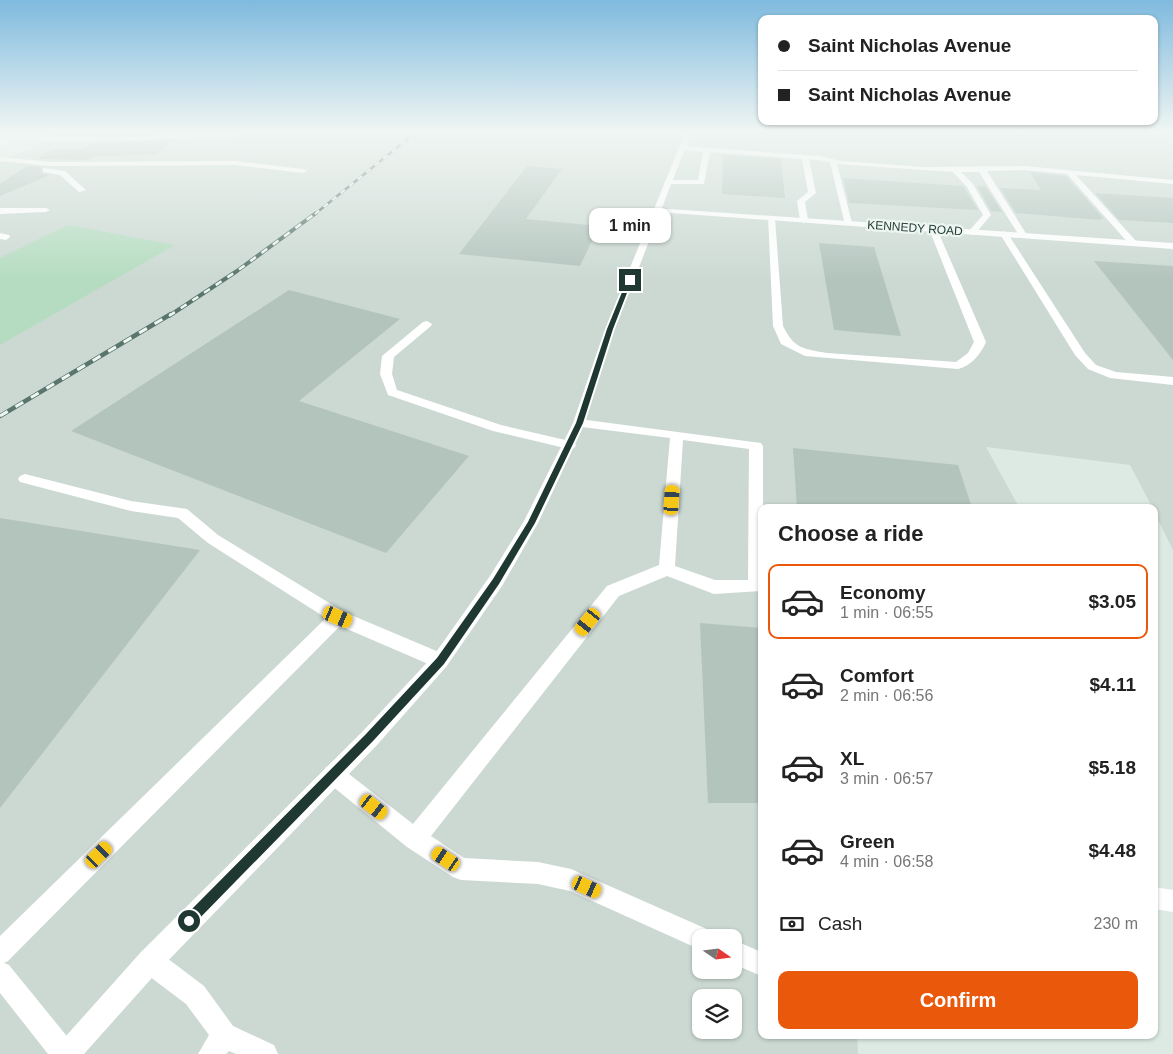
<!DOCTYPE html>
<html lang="en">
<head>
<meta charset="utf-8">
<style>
  :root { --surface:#fff; --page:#f2f2f2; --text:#222; --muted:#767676; --line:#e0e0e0; --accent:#ea580c }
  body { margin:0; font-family:Arial,sans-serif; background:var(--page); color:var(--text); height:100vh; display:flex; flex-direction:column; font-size:19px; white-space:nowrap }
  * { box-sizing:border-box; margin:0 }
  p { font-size:16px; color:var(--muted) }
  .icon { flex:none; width:28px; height:28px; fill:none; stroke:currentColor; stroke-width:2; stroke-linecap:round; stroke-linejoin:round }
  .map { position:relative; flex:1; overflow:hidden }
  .drawer { position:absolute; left:758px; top:504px; width:400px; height:535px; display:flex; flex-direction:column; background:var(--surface); border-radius:10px; box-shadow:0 1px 4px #0004 }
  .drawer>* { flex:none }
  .top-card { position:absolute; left:758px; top:15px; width:400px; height:110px; border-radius:10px; box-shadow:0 1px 4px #0004; display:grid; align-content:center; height:110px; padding:0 20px; background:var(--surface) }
  .needle { width:32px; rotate:104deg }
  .controls { position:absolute; left:692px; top:929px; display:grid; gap:10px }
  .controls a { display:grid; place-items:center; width:50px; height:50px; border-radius:10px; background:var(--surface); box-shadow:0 1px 4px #0004; font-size:25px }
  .end { position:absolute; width:22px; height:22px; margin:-11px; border:6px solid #1f3932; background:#fff; box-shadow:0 0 0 2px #fff }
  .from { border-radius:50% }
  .bubble { position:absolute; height:35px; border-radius:10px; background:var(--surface); box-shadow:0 1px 4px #0004; font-size:16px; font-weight:600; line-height:35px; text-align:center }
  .car { position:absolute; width:15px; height:30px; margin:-15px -8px; border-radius:6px; box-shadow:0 0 4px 1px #0007; background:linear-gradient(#f5c518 24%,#345 0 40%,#f5c518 0 76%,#345 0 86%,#f5c518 0) }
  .top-card b { display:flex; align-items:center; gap:18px; height:48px; font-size:19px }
  .top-card b+b { border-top:1px solid var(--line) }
  .top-card i { width:12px; height:12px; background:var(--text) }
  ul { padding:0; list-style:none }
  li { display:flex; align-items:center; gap:15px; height:75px; margin:0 10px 8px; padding:0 10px; border:2px solid transparent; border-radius:10px }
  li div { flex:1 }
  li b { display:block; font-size:19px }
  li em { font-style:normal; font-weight:600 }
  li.current { border-color:var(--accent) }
  li>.icon { width:45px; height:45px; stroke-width:1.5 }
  h2 { padding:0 20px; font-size:22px; line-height:60px }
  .pay { display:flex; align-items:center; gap:12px; height:55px; padding:0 20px; font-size:19px }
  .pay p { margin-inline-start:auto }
  .cta { display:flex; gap:10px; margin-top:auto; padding:10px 20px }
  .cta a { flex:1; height:58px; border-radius:10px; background:var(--accent); color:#fff; font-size:20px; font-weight:600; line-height:58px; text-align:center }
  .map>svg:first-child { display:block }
  .built { fill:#ccd9d3; fill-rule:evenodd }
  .green { fill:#b5dcc0 }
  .building { fill:#b3c4bd }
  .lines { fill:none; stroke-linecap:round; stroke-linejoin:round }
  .service { fill:#fff; fill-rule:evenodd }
  .minor { fill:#fff; fill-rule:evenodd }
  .tertiary { fill:#fff; fill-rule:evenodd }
  .rail-far2-casing { stroke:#59756e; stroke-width:2.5 }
  .rail-far1-casing { stroke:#59756e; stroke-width:4 }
  .rail-casing { stroke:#59756e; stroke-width:4.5 }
  .rail-far2 { stroke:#eef6f2; stroke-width:2; stroke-dasharray:5.5; stroke-linecap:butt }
  .rail-far1 { stroke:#eef6f2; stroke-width:2.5; stroke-dasharray:7; stroke-linecap:butt }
  .rail { stroke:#eef6f2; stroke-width:3; stroke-dasharray:9; stroke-linecap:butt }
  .route { fill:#1f3932 }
  .labels { text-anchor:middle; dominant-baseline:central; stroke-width:4.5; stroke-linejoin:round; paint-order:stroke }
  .far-street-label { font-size:12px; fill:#1f3932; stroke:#eef6f2 }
</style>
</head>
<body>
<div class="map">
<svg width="1173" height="1054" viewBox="0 0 1173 1054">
  <rect width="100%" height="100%" fill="#ddeae4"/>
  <!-- built -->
  <path class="built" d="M58,133H1173V550L1154,512V508L1152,507L1130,465L986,447L1019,507L761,508V1035H857L858,1054H0V160L31,149ZM701,938H734V970H701ZM701,998H734V1030H701Z"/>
  <!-- green -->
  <polygon class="green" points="68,225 175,245 0,345 0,258"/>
  <!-- building -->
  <g class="building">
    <polygon points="172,140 157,154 96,156 87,160 38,159 52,149 84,149 92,143"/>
    <polygon points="723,155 781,159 785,198 722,194"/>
    <polygon points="27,166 42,167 42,173 50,175 0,196 0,184"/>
    <polygon points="527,166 562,169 526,219 599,226 580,266 459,254"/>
    <polygon points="1030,172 1066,176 1104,219 1100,218 1101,220 1016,213 1000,188 1041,190"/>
    <polygon points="843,178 963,186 978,210 849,203"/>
    <polygon points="977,186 986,187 1002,212 991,211"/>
    <polygon points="1095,193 1173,198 1173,223 1119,220"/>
    <polygon points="819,243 874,247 901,336 834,330"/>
    <polygon points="1094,261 1173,266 1173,360"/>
    <polygon points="289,290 400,319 299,401 469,456 386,553 71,431"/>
    <polygon points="793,448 958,465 972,508 797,508"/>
    <polygon points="0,518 200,550 0,808"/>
    <polygon points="700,623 761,628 761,803 708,803"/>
  </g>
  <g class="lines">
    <!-- service -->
    <g class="service">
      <polygon points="233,133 236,135 235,136 111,141 14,140 11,138 14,136 111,137"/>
      <polygon points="682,146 820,156 841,161 924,167 1024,166 1173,180 1173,184 1076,175 1136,241 1138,243 1133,246 1130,245 1067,174 1024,170 987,171 1027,235 1026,237 1020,237 979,172 961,172 973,184 991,215 975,234 972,235 968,232 983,215 967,187 953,172 837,164 852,223 845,225 830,162 809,159 816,193 805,202 808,220 804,223 800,220 797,201 808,192 802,159 710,152 704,184 665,184 664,182 668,180 698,180 703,152 680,149 678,148"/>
      <polygon points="0,157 51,162 235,161 303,169 307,171 303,173 235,165 51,166 0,161"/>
      <polygon points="43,168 65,171 86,190 79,192 60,175 43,172"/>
      <polygon points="0,208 46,208 50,210 46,212 0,214"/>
      <path d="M768,216L775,218L783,326C794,349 804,349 827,353L956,362L968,353L974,342L929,229L933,226L937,229L986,342C981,354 971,366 958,369L805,356L781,344L773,326Z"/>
      <polygon points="1004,231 1008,234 1085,353 1096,365 1116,372 1173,377 1173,385 1110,378 1088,369 1075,355 1000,234"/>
      <polygon points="0,233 9,235 10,237 6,240 0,239"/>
      <polygon points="427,321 432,324 431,326 394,357 392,374 397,390 501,425 574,442 576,445 574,448 569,449 493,431 388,395 380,374 382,356 423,322"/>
      <path d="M579,419L761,443L763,446V508H761V591L714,594L667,576L619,596L431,836L464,858L538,862L571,869L709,930L713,938H701V950L570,891L538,884L461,880L453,877L407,847L326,781L323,774L326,767L333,764L340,767L413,824L607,586L659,565L670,438L574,426L573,423ZM683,440L749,449L748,580H715L675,566Z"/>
      <polygon points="25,474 131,501 187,509 218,535 344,612 446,655 449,661 446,667 440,669 340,626 8,961 4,963 9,965 74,1045 78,1054 48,1054 0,993 0,936 326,618 208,543 178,518 131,511 20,482 18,479 20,476"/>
      <polygon points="734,940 761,952 761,976 734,964"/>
      <polygon points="150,949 159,952 204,986 233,1026 274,1045 278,1054 236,1054 229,1051 226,1054 198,1054 209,1035 186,1004 141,970 138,961 141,952"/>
    </g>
    <!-- minor -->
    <g class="minor">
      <polygon points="654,208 1173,243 1173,249 657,212 654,212"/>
      <polygon points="1154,887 1173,890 1173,912 1154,909"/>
    </g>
    <!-- tertiary -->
    <g class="tertiary">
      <polygon points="18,133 26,133 0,147 0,142"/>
      <polygon points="685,133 691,133 615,329 585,423 538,523 502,586 446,667 377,745 159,970 84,1054 54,1054 58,1045 141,952 363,731 434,655 490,576 524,521 573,423 605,329"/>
    </g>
    <defs>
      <polyline id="rail-far2" points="315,214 415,133"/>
      <polyline id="rail-far1" points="169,316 237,271 316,213"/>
      <polyline id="rail" points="0,416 171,314"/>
    </defs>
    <!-- rail-far2 casing -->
    <use href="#rail-far2" class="rail-far2-casing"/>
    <!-- rail-far1 casing -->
    <use href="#rail-far1" class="rail-far1-casing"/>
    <!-- rail casing -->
    <use href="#rail" class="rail-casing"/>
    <!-- rail-far2 -->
    <use href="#rail-far2" class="rail-far2"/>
    <!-- rail-far1 -->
    <use href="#rail-far1" class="rail-far1"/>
    <!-- rail -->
    <use href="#rail" class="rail"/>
  </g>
  <!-- sky -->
  <linearGradient id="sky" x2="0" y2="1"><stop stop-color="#7fbadf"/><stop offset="0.47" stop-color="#f0f6f3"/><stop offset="1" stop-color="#f0f6f3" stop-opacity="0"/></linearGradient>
  <rect width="1173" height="280" fill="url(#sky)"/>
  <!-- route -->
  <polygon class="route" points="630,278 632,280 613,329 583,423 535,523 499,584 444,664 373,741 193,925 189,927 185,925 183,921 185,916 366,734 437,658 493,579 528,522 576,423 607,329 627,280"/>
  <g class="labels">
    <!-- far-street labels -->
    <g class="far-street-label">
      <text transform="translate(915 228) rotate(4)">KENNEDY ROAD</text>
    </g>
  </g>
</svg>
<div class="controls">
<a><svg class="needle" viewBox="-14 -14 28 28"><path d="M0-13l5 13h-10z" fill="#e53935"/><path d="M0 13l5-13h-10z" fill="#767676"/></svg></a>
<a><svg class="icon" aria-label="layers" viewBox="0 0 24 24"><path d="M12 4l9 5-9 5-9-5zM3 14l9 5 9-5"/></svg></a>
</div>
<i class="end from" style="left:189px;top:921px"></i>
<i class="end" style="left:630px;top:280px"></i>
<div class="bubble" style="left:589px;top:208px;width:82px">1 min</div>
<i class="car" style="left:672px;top:500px;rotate:4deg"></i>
<i class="car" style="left:338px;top:617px;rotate:113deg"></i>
<i class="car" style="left:588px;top:622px;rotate:219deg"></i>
<i class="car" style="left:374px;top:807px;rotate:128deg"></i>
<i class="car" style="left:99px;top:855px;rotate:45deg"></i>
<i class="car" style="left:446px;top:859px;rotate:304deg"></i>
<i class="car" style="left:587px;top:887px;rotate:114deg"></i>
<div class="top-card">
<b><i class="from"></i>Saint Nicholas Avenue</b>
<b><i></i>Saint Nicholas Avenue</b>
</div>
<section class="drawer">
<h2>Choose a ride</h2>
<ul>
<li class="current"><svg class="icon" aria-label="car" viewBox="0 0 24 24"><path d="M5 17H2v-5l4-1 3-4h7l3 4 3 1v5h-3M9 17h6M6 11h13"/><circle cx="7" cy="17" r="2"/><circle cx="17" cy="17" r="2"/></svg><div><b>Economy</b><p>1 min · 06:55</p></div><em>$3.05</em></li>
<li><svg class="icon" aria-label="car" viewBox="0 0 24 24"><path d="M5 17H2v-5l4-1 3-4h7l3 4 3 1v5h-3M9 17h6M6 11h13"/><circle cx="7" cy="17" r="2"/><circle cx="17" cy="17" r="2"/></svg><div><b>Comfort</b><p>2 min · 06:56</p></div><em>$4.11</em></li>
<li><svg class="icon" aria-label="car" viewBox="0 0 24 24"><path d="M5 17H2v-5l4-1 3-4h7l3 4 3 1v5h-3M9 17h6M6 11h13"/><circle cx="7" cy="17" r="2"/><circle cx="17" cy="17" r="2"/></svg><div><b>XL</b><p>3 min · 06:57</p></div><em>$5.18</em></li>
<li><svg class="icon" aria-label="car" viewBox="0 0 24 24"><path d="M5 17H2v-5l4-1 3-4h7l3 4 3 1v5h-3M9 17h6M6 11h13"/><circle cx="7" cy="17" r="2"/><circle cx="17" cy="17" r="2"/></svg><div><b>Green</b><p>4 min · 06:58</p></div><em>$4.48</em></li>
</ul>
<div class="pay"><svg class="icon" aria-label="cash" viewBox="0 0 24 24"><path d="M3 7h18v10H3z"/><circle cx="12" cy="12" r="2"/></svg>Cash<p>230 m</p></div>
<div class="cta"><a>Confirm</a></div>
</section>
</div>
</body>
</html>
